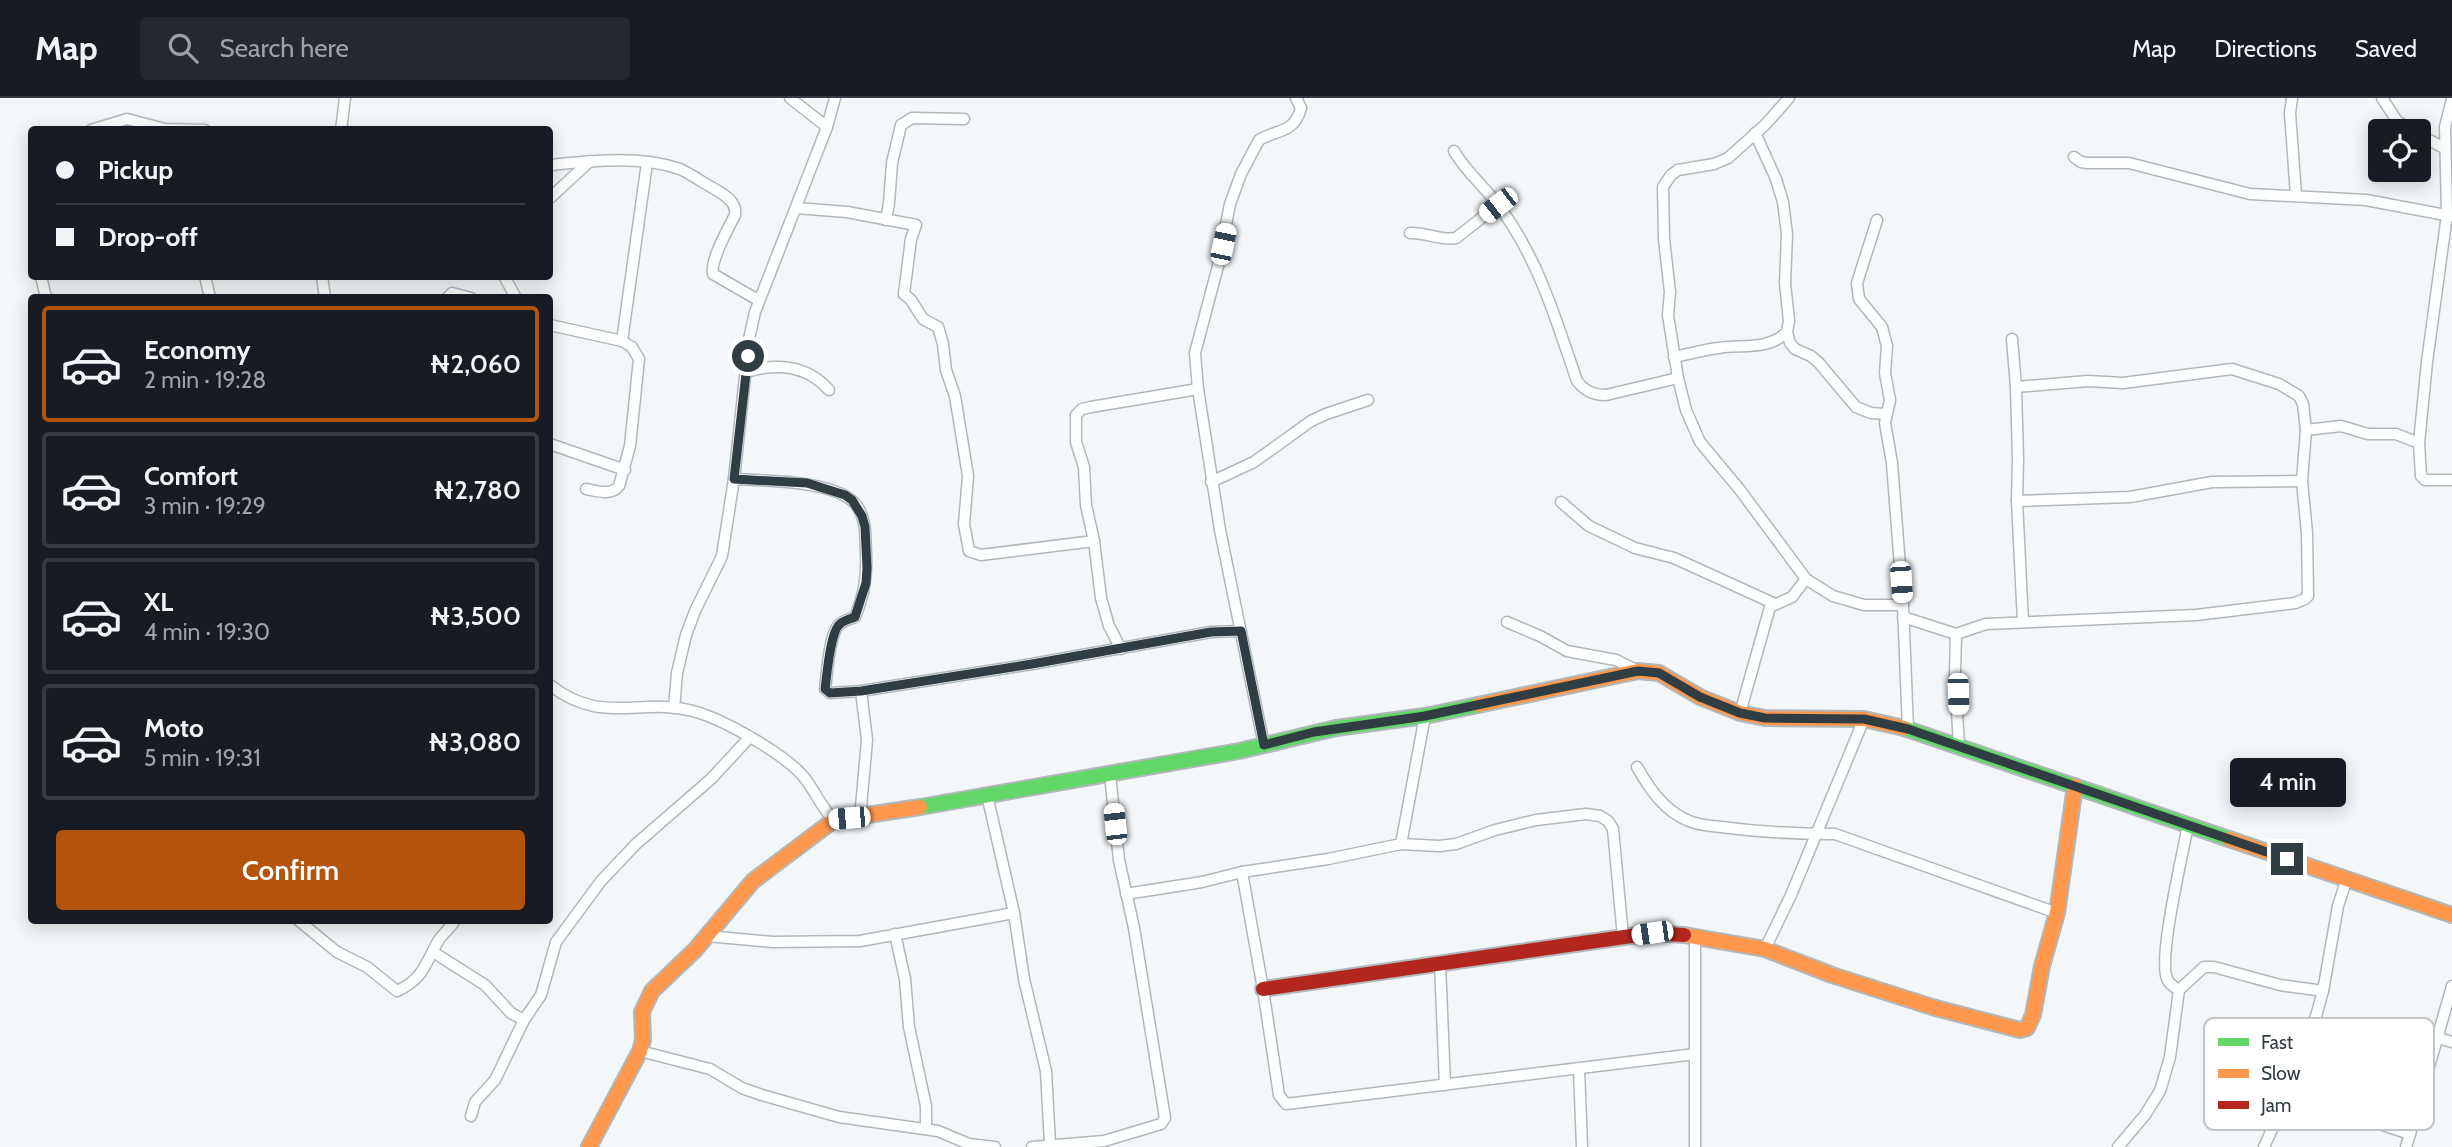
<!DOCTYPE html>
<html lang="en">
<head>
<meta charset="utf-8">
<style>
  :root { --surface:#171b24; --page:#242831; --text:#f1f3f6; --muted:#9ea1a6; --line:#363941; --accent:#b45309 }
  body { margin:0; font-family:Cabin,sans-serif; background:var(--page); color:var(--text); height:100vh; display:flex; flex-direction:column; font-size:26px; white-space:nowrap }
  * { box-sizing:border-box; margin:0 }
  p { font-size:23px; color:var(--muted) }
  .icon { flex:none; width:38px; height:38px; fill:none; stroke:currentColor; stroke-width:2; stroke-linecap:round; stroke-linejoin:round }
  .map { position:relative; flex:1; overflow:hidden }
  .drawer { position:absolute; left:28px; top:196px; width:525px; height:630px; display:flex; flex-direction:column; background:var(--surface); border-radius:7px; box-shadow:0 4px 18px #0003 }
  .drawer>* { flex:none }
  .banner { position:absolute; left:28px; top:28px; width:525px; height:154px; border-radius:7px; box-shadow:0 4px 18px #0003; display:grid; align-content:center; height:154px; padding:0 28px; background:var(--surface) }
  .buttons { position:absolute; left:2368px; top:21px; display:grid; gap:14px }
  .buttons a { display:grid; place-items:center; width:63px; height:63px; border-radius:7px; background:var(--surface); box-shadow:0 4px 18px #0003; font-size:35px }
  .end { position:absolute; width:32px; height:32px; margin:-16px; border:9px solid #303d42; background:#fff; box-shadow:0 0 0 4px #fff }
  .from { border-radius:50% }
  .bubble { position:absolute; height:49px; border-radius:7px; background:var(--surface); box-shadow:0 4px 18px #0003; font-size:23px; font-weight:600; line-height:49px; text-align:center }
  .car { position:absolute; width:21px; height:42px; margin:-21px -10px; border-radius:9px; box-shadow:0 0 5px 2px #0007; background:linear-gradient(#fff 24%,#345 0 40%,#fff 0 76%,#345 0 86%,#fff 0) }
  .banner b { display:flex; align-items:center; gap:24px; height:66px; font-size:26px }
  .banner b+b { border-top:2px solid var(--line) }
  .banner i { width:18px; height:18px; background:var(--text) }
  ul { padding:12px 0 0; list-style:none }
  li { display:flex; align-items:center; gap:21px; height:116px; margin:0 14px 10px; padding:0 14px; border:4px solid var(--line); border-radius:7px }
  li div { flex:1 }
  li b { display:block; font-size:26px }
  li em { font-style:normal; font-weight:600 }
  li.current { border-color:var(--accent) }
  li>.icon { width:63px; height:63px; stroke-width:1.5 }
  .button { display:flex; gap:14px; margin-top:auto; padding:14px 28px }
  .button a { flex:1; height:80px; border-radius:7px; background:var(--accent); color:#fff; font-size:28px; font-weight:600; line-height:80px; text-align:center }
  header { display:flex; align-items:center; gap:42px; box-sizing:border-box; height:98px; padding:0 35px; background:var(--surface); border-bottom:2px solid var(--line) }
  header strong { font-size:33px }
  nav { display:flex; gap:38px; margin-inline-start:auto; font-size:24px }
  .search { width:490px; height:63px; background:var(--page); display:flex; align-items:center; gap:18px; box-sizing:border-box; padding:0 24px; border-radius:7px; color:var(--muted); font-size:26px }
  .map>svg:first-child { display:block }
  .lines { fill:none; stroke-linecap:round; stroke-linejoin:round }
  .street-casing { stroke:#b1b8bb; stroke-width:13 }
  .fast-casing { stroke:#b1b8bb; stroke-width:18 }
  .slow-casing { stroke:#b1b8bb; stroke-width:18 }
  .jam-casing { stroke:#b1b8bb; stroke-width:18 }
  .street { stroke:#fdfefe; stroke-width:10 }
  .fast { stroke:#63d668; stroke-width:14 }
  .slow { stroke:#ff974d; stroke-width:14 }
  .jam { stroke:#b3261e; stroke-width:14 }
  .route { stroke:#303d42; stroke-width:9 }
  .key { fill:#fff; stroke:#c1c5c6; stroke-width:2 }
  .key-label { font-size:19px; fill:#303d42 }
</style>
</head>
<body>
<header>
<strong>Map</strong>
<div class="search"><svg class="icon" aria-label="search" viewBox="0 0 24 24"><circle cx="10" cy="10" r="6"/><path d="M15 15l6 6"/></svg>Search here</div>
<nav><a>Map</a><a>Directions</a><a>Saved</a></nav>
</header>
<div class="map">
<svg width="2452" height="1049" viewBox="0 0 2452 1049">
  <rect width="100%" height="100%" fill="#f4f7f9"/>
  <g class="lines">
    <defs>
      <g id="street">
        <polyline points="790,0 827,29"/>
        <polyline points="1789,0 1765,27 1728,60 1714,66 1678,72 1671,77 1663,89 1664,141 1670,194 1668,217 1678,280 1686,312 1700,344 1740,392 1806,481 1833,498 1864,507 1903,507"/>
        <polyline points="2292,0 2290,15 2296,97"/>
        <polyline points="2382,0 2397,23 2413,33"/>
        <polyline points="2452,1 2445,29 2447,117 2427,264 2419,345 2421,378 2425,382 2452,382"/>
        <polyline points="91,32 127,21 165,31 205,32"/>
        <polyline points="341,32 345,0"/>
        <polyline points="1755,35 1776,81 1783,104 1787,136 1785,185 1789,223 1787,234 1790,245 1795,251 1811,258 1819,265 1856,309 1871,315 1886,316"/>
        <polyline points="2418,36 2444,50"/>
        <path d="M1454,53C1466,74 1484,88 1498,107C1538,159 1556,222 1577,283C1585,293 1593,297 1606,297L1678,280"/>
        <polyline points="2074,59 2081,64 2087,65 2129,65 2250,96 2366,102 2451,118"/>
        <path d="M550,67C591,63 640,57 680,71C691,76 702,84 713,90C724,97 737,103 735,117C728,131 710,162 713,176L758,202"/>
        <polyline points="550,100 590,63"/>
        <polyline points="796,110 847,114 916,127 911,141 904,196 911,202 923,221 938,229 943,246 946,272 955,298 968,378 964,426 969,453 981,457 1094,443"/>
        <polyline points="886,122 889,105 892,65 901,27 912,20 964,21"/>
        <polyline points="1877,122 1857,185 1859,201 1882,229 1887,248 1885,275 1890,302 1885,325 1892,365 1903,507 1908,631"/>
        <path d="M1410,135C1426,134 1440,143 1456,140L1498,107"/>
        <polyline points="41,178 46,200"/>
        <polyline points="205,178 210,200"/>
        <polyline points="322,178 325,200"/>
        <polyline points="504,178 516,200"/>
        <polyline points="447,200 452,195 471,200"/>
        <path d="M550,227L622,243L632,249L639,261L630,348L619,388C611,398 597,393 586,391"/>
        <polyline points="2012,241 2016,289 2018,361 2017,403 2023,524"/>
        <polyline points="622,243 647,65"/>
        <path d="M1674,259C1689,256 1703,252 1718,250C1741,246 1768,253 1787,234"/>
        <path d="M746,274C776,265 807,267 829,292"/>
        <polyline points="2306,332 2341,328 2368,336 2396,336 2419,345"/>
        <polyline points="550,346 625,372"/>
        <path d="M734,381C765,383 839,382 857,408C867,423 865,439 866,456C867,479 864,497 855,519C851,521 844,522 840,526C829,534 827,577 825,591L830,595L861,593L1032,566L1211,534L1241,533"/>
        <polyline points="1211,384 1254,364 1311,323 1326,316 1368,302"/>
        <polyline points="2017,403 2130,399 2212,384 2302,383"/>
        <polyline points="1561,404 1589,428 1635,450 1674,460 1773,505"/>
        <polyline points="1903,519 1956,536"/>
        <polyline points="1507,524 1540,538 1567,553 1616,562 1638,573"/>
        <polyline points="1121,551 1109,528 1101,500 1094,443 1086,407 1084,369 1076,344 1076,317 1082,311 1091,309 1198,291"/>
        <path d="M550,587C602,628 640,599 693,613C723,621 783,655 803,678C815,692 821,710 834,722"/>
        <polyline points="861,593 867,642 861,709 864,719"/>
        <polyline points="674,610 677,575 686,537 695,513 722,458 734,381 749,241 755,214 827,29 835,0"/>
        <polyline points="1740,615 1770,509 1792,499 1806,481"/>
        <path d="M1264,647L1220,432L1198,291L1195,255L1218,168L1230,106L1241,76L1259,42C1277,31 1294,36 1301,10L1296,0"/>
        <polyline points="1959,650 1955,575 1956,536 1986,526 2196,517 2295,505 2305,501 2308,498 2307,435 2302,383 2306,332 2303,306 2299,298 2279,286 2232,271 2123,285 2088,283 2016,289"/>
        <path d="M1637,669C1649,690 1664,713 1689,723C1698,727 1711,728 1721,729C1759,734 1797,736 1835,736L2057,815"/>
        <polyline points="987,697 1014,815 1024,881 1046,973 1050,1046"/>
        <polyline points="1401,746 1425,618"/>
        <polyline points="1242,774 1263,891 1279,997 1286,1006 1695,956"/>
        <polyline points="1126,796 1202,784 1242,774 1328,761 1401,746 1439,748 1456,746 1495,732 1536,722 1586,716 1600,718 1608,723 1613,731 1623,839"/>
        <path d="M298,822L337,854L367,869L397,893C422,882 425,867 437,845C441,837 450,831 455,822"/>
        <polyline points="895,836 905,881 909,929 926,1008 926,1031"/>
        <polyline points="707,838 772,844 860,843 1014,815"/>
        <polyline points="1695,838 1695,1049"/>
        <polyline points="1765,851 1791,797 1864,621"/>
        <polyline points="433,854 485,887 511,915 524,922"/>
        <polyline points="1440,865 1445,987"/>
        <path d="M2179,892C2174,889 2170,887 2167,881C2158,858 2183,756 2188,726"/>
        <polyline points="2438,940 2452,944"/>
        <polyline points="640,953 710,971 742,990 762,997 839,1019 938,1033 969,1046 995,1049"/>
        <polyline points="1579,971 1582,1049"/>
        <polyline points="2287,993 2322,1007 2410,1036 2406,1049"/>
        <polyline points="471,1018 475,1004 495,982 524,922 541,897 556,844 601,783 636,746 711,681 749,640"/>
        <polyline points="2410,1036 2452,888"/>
        <polyline points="1032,1049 1104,1043 1161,1026 1165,1020 1134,830 1119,762 1110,677"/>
        <polyline points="2118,1049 2145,1017 2160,993 2170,959 2179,892 2204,869 2214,869 2280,887 2323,893"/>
        <polyline points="2264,1049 2278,1018 2316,918 2323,893 2338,808 2347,780"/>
      </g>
      <g id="fast">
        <polyline points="1904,630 2229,741"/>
        <polyline points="920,709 1239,653 1336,630 1425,618 1478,607"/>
      </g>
      <g id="slow">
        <polyline points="1478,607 1638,573 1659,575 1700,599 1740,615 1765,620 1864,621 1904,630"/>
        <polyline points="2229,741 2452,817"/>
        <polyline points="1684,837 1765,851 1832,877 1932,909 2020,932 2027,930 2033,917 2042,868 2057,815 2075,688"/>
        <polyline points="589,1049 640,953 643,942 642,914 652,893 695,852 753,783 834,722 920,709"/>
      </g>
      <polyline id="jam" points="1263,891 1652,835 1684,837"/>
    </defs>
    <!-- street casing -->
    <use href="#street" class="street-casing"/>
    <!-- fast casing -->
    <use href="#fast" class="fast-casing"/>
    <!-- slow casing -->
    <use href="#slow" class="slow-casing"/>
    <!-- jam casing -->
    <use href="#jam" class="jam-casing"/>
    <!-- street -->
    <use href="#street" class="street"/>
    <!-- fast -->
    <use href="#fast" class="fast"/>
    <!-- slow -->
    <use href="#slow" class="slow"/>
    <!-- jam -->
    <use href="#jam" class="jam"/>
  </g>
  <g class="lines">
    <!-- route -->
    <path class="route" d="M748,258L734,381L807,385L845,397L852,402L862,418L865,429L867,470L866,485L855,519C850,521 844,522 840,526C830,534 827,577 825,591L830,595L861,593L1032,566L1211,534L1241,533L1264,647L1314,634L1425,618L1638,573L1659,575L1700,599L1740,615L1765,620L1864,621L1908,631L2287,761"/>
  </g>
  <!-- legend -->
  <rect x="2204" y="920" width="230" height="112" rx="10" class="key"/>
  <rect x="2218" y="940" width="31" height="8" fill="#63d668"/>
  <rect x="2218" y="971" width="31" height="9" fill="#ff974d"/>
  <rect x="2218" y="1003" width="31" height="8" fill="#b3261e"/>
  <g class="key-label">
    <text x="2261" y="951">Fast</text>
    <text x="2261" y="982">Slow</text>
    <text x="2261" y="1014">Jam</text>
  </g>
</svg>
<div class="buttons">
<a><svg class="icon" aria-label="locate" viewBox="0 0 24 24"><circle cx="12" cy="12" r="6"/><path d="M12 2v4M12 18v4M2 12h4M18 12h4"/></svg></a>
</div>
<i class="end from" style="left:748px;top:258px"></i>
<i class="end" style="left:2287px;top:761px"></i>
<div class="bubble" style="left:2230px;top:660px;width:116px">4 min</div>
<i class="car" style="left:1498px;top:107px;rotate:232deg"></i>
<i class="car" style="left:1223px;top:146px;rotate:12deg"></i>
<i class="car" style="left:1901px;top:484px;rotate:176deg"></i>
<i class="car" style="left:1958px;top:596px;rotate:178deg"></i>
<i class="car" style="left:849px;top:720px;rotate:265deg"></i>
<i class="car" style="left:1115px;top:726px;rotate:354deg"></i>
<i class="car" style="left:1652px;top:835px;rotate:262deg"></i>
<div class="banner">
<b><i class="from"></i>Pickup</b>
<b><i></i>Drop-off</b>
</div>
<section class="drawer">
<ul>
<li class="current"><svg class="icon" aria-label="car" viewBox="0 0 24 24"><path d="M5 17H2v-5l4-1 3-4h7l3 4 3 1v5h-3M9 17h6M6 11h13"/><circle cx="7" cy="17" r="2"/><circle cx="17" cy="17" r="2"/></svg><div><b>Economy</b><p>2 min · 19:28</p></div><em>₦2,060</em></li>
<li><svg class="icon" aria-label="car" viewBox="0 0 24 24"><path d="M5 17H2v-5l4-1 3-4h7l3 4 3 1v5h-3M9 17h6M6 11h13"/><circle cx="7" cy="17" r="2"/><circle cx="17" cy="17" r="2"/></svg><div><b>Comfort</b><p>3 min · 19:29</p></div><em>₦2,780</em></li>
<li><svg class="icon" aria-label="car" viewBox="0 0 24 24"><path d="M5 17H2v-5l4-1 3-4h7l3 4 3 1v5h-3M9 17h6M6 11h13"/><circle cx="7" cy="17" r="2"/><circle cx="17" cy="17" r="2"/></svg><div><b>XL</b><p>4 min · 19:30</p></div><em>₦3,500</em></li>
<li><svg class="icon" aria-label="car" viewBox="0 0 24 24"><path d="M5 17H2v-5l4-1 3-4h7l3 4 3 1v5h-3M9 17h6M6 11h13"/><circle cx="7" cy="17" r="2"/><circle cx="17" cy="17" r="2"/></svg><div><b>Moto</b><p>5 min · 19:31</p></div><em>₦3,080</em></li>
</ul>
<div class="button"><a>Confirm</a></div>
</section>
</div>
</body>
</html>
